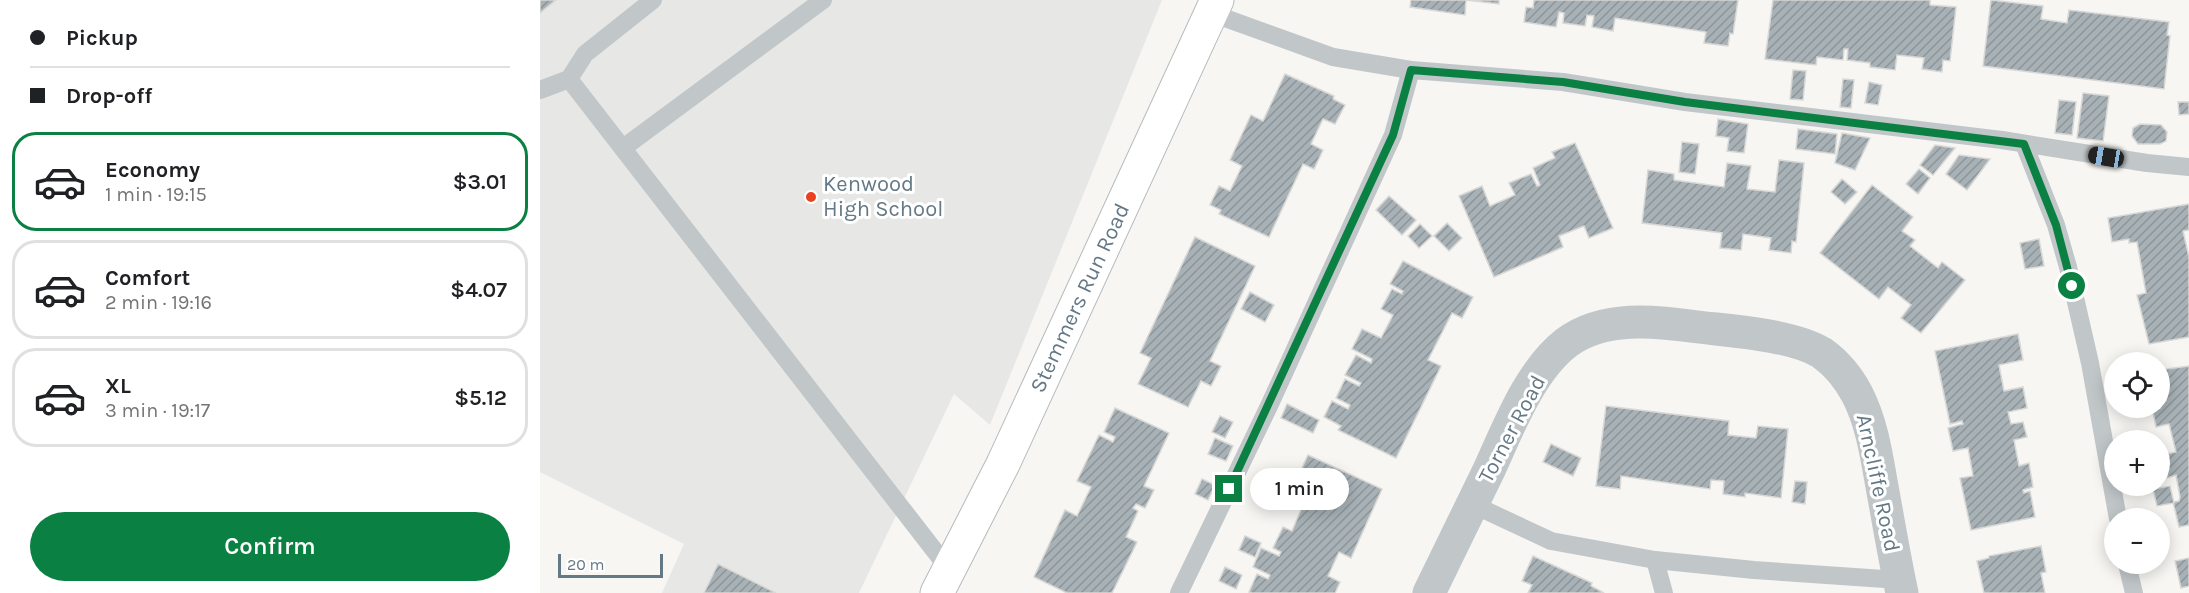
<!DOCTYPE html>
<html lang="en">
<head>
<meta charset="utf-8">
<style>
  :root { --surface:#fff; --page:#f2f2f2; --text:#202124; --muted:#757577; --line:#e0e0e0; --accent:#0b8043 }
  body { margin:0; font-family:Karla,sans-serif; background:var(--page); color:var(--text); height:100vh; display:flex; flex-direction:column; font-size:22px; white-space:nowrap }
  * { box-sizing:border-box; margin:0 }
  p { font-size:20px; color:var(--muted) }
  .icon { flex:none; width:33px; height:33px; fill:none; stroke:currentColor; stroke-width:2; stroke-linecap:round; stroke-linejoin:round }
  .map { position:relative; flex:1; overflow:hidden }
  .details { display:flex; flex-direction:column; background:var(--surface); width:540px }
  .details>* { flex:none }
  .hud { display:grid; align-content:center; height:132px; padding:0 30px; background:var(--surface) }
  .buttons { position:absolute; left:1564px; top:352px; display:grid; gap:12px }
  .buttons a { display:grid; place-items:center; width:66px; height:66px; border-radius:50%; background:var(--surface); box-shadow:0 3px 15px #0003; font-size:30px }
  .scale { position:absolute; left:18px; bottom:15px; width:105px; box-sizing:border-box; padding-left:6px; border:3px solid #647985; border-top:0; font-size:16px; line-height:21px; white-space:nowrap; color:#647985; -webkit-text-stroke:4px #fff; paint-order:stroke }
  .end { position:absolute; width:27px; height:27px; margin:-14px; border:8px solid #0b8043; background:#fff; box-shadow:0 0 0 3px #fff }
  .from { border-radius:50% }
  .bubble { position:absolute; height:42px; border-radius:21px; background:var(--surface); box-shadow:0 3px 15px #0003; font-size:20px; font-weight:600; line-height:42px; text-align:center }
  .car { position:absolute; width:18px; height:36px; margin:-18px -9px; border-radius:8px; box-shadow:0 0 4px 2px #0007; background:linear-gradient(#222 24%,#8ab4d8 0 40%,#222 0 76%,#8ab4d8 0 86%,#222 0) }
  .hud b { display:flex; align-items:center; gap:21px; height:57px; font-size:22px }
  .hud b+b { border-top:2px solid var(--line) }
  .hud i { width:15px; height:15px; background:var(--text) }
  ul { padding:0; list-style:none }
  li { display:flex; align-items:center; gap:18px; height:99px; margin:0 12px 9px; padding:0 18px; border:3px solid var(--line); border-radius:24px }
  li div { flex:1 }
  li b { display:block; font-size:22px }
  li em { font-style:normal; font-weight:600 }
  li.active { border-color:var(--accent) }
  li>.icon { width:54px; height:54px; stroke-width:1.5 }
  .primary-button { display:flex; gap:12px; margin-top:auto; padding:12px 30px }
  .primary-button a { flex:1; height:69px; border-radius:36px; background:var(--accent); color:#fff; font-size:24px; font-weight:600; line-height:69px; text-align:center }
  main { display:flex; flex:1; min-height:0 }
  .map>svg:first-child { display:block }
  .built { fill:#e7e8e6 }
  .building { fill:url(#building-hatch); stroke:#d8d8d6; stroke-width:1.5 }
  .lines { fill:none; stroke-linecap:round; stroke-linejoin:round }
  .secondary-casing { stroke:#b4babe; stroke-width:35 }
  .lane { stroke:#c1c7c9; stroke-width:18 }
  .street { stroke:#c1c7c9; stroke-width:33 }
  .secondary { stroke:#fff; stroke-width:33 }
  .route { stroke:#0b8043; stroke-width:8 }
  .poi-dot { fill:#ea4120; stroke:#fff; stroke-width:2 }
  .labels { text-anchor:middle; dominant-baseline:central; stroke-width:6; stroke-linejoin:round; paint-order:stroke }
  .poi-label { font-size:22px; fill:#647985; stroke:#fff; text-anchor:start }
  .street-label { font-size:22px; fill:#647985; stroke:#fff }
</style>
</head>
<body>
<main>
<section class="details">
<div class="hud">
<b><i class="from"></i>Pickup</b>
<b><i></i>Drop-off</b>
</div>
<ul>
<li class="active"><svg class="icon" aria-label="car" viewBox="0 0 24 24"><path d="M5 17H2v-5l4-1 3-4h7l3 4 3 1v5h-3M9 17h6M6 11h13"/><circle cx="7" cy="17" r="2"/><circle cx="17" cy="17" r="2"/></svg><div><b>Economy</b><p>1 min · 19:15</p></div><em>$3.01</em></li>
<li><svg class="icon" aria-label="car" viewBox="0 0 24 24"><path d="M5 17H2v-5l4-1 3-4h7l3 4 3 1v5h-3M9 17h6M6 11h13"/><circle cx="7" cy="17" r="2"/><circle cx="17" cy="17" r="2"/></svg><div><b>Comfort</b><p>2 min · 19:16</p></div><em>$4.07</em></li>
<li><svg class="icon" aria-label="car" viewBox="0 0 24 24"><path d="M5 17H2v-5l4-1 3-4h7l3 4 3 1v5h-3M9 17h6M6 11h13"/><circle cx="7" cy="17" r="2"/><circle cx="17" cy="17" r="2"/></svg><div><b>XL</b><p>3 min · 19:17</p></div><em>$5.12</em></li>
</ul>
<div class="primary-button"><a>Confirm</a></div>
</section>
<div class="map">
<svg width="1649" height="593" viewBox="0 0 1649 593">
  <defs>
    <pattern id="building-hatch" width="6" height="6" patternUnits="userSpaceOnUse" patternTransform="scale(1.5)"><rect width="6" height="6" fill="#a8b2b6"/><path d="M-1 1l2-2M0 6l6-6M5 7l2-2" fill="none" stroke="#8c969a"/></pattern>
  </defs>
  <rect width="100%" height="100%" fill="#f7f6f3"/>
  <!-- built -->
  <polygon class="built" points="0,0 622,0 450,425 414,394 319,593 122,593 144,544 0,472"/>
  <!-- building -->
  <g class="building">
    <polygon points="0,0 16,0 0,13"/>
    <polygon points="871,0 959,0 959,4 926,0 925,15 870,7"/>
    <polygon points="994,0 1198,0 1193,34 1190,33 1188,46 1164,43 1166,32 1075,18 1073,31 1052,27 1054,16 1047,15 1045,26 1023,23 1024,13 1019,12 1016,27 984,22 986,7 993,8"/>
    <polygon points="1233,0 1390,0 1390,5 1416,7 1410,61 1403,60 1402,72 1382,69 1384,58 1357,55 1355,70 1330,67 1330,63 1307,60 1308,49 1304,49 1303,60 1277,57 1276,65 1225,59"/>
    <polygon points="1451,0 1503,6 1501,19 1527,23 1529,10 1629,22 1627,35 1630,36 1624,89 1443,66"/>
    <polygon points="1253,70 1266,71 1263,100 1250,99"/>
    <polygon points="745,74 794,96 793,99 805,105 795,124 783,119 771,144 783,150 774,169 763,164 729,237 679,214 681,210 670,205 679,186 690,191 702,166 690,160 711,115 723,121"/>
    <polygon points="1303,79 1314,80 1311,108 1300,107"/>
    <polygon points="1329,82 1342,85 1338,105 1325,103"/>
    <polygon points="1543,93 1569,96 1563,141 1537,138"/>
    <polygon points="1519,100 1536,102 1532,135 1515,133"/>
    <polygon points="1638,102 1649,102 1649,114 1639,115"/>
    <polygon points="1178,119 1208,124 1204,153 1187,151 1189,138 1176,136"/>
    <polygon points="1600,124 1621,125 1627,132 1626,141 1620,144 1598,144 1592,136 1593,128"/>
    <polygon points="1258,129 1297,134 1295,154 1256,149"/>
    <polygon points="1302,133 1330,138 1315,170 1295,163"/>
    <polygon points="1142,142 1159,144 1155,174 1139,172"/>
    <polygon points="1035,143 1073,228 1049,238 1044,226 1019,236 1023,247 954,277 919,196 942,186 950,206 975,195 969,183 991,174 997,186 1000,185 993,168 1015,158 1012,152"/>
    <polygon points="1395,145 1415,148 1393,175 1380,165"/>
    <polygon points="1419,155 1450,159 1427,190 1406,174"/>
    <polygon points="1239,160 1264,163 1256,242 1252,241 1251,253 1229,250 1231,238 1203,234 1201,250 1180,248 1182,233 1102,223 1108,170 1134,174 1134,180 1184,187 1187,163 1211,166 1207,189 1235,192"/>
    <polygon points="1379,169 1390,178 1378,194 1366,184"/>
    <polygon points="1302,179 1317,192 1305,204 1291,192"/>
    <polygon points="1332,185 1373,217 1362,231 1375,240 1370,246 1398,268 1402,262 1425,280 1381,333 1361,318 1371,305 1348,287 1339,299 1280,253"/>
    <polygon points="849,196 876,220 862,235 836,210"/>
    <polygon points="1649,204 1649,230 1643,231 1649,257 1649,337 1609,344 1597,295 1606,293 1597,242 1589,243 1589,239 1572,242 1568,218"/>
    <polygon points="907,223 922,238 909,251 894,236"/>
    <polygon points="880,224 892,236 879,248 868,236"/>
    <polygon points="655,237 715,266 670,361 681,366 671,386 661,381 648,407 598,384 611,358 600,353"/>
    <polygon points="1499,239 1504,266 1485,269 1480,243"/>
    <polygon points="863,261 933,297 922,318 912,313 888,360 901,366 856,458 798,430 801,426 784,417 792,401 808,409 810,405 796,398 805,379 819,386 821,383 805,375 816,355 831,363 832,359 812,349 822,329 841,338 853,315 841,309 852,289 862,294 863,291 850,284"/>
    <polygon points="710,292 734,305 725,322 701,309"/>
    <polygon points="1478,334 1483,360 1459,365 1464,391 1483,387 1487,408 1468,412 1471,424 1483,422 1487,437 1474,440 1479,466 1489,463 1493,487 1483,490 1484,493 1490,491 1495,517 1431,530 1420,478 1433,476 1428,448 1413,451 1408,428 1423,424 1422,421 1410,424 1395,351"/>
    <polygon points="1649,366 1649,525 1639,527 1633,502 1639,501 1640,497 1636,475 1627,478 1622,455 1636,452 1629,424 1616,427 1612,408 1620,408 1620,403 1626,401 1626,399 1620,400 1620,370"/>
    <polygon points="1575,368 1575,386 1573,386 1570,369"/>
    <polygon points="747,404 779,420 773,433 741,418"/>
    <polygon points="1066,406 1189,421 1188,435 1216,438 1218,426 1248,429 1241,498 1205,493 1205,497 1183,494 1184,481 1171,480 1170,489 1081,476 1080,489 1056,486"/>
    <polygon points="575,408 629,433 604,486 614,490 605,508 596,504 593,508 598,511 586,537 597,542 572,593 527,593 494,577 525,510 537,516 551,487 537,481 559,435 573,442 575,437 564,432"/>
    <polygon points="680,416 693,422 685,438 672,432"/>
    <polygon points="675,438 693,446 686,461 668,454"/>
    <polygon points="1011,444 1041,458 1033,476 1003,462"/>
    <polygon points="768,455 842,489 811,558 799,552 788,576 800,582 795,593 712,593 709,592 717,574 728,579 730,575 713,567 721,548 739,556 741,552 733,548 743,527 752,531 763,505 748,498"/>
    <polygon points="662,479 675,485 668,500 655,494"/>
    <polygon points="1255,481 1267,482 1265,504 1252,502"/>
    <polygon points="1630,486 1634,503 1617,506 1613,489"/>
    <polygon points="705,536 721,543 715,557 699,550"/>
    <polygon points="1501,546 1506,572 1501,573 1505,593 1444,593 1437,561 1449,558 1449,556"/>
    <polygon points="993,556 1052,583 1051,586 1064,593 988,593 992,585 982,581"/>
    <polygon points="1649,558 1649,586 1641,588 1635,561"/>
    <polygon points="178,564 236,593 164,593"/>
    <polygon points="685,567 702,575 696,589 679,581"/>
  </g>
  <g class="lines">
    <defs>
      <polyline id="secondary" points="397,593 463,464 677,0"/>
    </defs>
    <!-- secondary casing -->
    <use href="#secondary" class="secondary-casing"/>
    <!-- lane -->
    <g class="lane">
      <polyline points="671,13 793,57 871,70"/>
      <polyline points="29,79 408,568"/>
      <polyline points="0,90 29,79 45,54 113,0"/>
      <polyline points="1484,144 1516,225 1528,267 1550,363 1578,519"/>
      <polyline points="83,148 283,0"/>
      <polyline points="932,504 1011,541 1115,560 1214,570 1359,580"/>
      <polyline points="1115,560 1124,593"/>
      <polyline points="1587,564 1594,593"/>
      <polyline points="639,593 729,406 853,135 871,70 1023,82 1145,102 1462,140 1607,163 1649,167"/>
    </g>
    <!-- street -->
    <path class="street" d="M889,593C909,552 929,511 949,470C968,429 989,372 1026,343C1063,315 1115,321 1158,327C1192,331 1253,335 1282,353C1296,363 1309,379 1317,394C1331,421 1336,452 1341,481C1348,519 1354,556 1362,593"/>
    <!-- secondary -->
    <use href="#secondary" class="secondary"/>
  </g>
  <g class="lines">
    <!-- route -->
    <polyline class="route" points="689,489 853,135 871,70 1023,82 1145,102 1484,144 1516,225 1532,286"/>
  </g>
  <!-- markers -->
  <circle class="poi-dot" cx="271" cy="197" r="6"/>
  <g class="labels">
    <!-- poi labels -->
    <g class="poi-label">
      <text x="283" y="184">Kenwood<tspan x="283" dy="25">High School</tspan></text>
    </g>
    <!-- street labels -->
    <g class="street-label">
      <text transform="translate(540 298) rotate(-65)">Stemmers Run Road</text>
      <text transform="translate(972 429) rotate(-62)">Torner Road</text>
      <text transform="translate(1338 483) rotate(78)">Arncliffe Road</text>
    </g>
  </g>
</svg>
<div class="buttons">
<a><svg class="icon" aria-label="locate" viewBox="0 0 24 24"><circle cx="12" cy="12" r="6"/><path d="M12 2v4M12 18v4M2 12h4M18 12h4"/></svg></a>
<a>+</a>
<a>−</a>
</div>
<div class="scale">20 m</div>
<i class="end from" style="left:1532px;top:286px"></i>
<i class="end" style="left:689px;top:489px"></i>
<div class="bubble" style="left:710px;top:468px;width:99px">1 min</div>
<i class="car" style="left:1566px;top:157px;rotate:279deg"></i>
</div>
</main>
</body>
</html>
